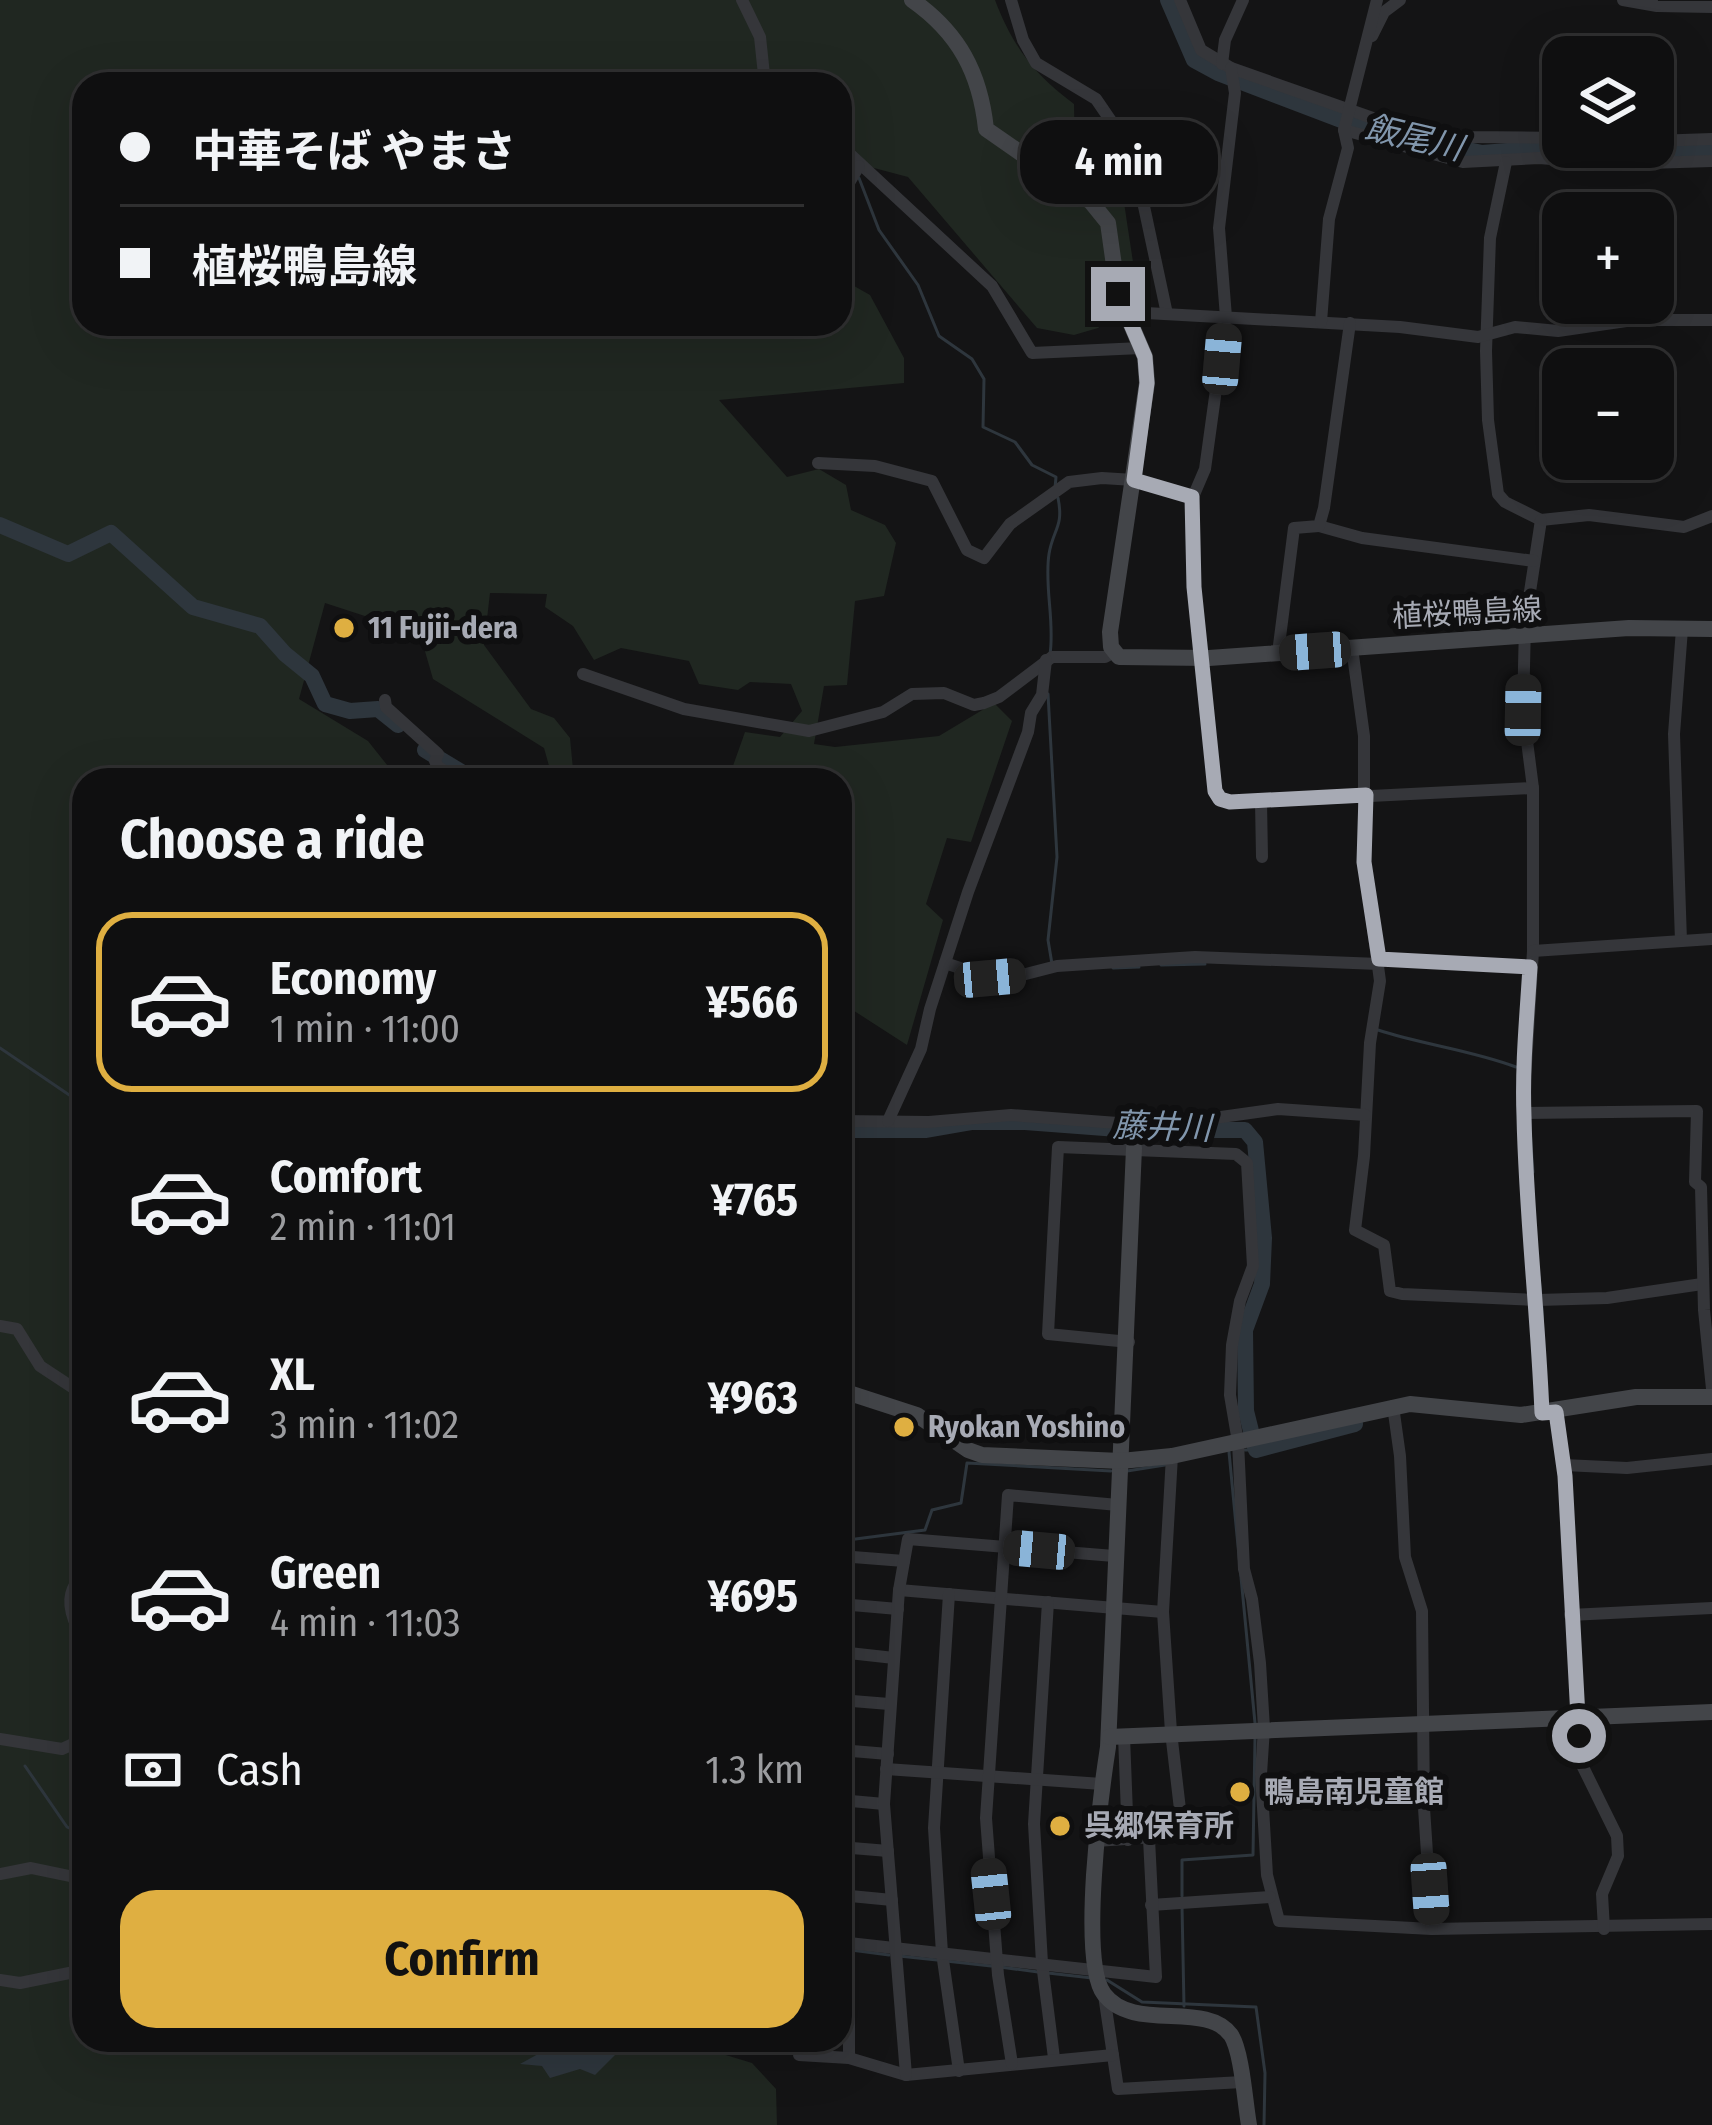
<!DOCTYPE html>
<html lang="en">
<head>
<meta charset="utf-8">
<style>
  :root { --surface:#0f0f10; --page:#181819; --text:#f1f3f6; --muted:#9b9c9f; --line:#2f2f30; --accent:#dfaf41 }
  body { margin:0; font-family:"Fira Sans Condensed","Noto Sans JP",sans-serif; background:var(--page); color:var(--text); height:100vh; display:flex; flex-direction:column; font-size:45px; white-space:nowrap }
  * { box-sizing:border-box; margin:0 }
  p { font-size:39px; color:var(--muted) }
  .icon { flex:none; width:66px; height:66px; fill:none; stroke:currentColor; stroke-width:2; stroke-linecap:round; stroke-linejoin:round }
  .map { position:relative; flex:1; overflow:hidden }
  .panel { position:absolute; left:72px; top:768px; width:780px; height:1284px; display:flex; flex-direction:column; background:var(--surface); border-radius:36px; box-shadow:0 12px 48px #0002,0 0 0 3px var(--line) }
  .panel>* { flex:none }
  .guide { position:absolute; left:72px; top:72px; width:780px; height:264px; border-radius:36px; box-shadow:0 12px 48px #0002,0 0 0 3px var(--line); display:grid; align-content:center; height:264px; padding:0 48px; background:var(--surface) }
  .fabs { position:absolute; left:1542px; top:36px; display:grid; gap:24px }
  .fabs a { display:grid; place-items:center; width:132px; height:132px; border-radius:24px; background:var(--surface); box-shadow:0 12px 48px #0002,0 0 0 3px var(--line); font-size:60px }
  .end { position:absolute; width:54px; height:54px; margin:-27px; border:15px solid #a7aab4; background:#111; box-shadow:0 0 0 6px #111 }
  .from { border-radius:50% }
  .bubble { position:absolute; height:84px; border-radius:36px; background:var(--surface); box-shadow:0 12px 48px #0002,0 0 0 3px var(--line); font-size:39px; font-weight:700; line-height:84px; text-align:center }
  .car { position:absolute; width:36px; height:72px; margin:-36px -18px; border-radius:15px; box-shadow:0 0 9px 3px #0007; background:linear-gradient(#222 24%,#8ab4d8 0 40%,#222 0 76%,#8ab4d8 0 86%,#222 0) }
  .guide b { display:flex; align-items:center; gap:42px; height:114px; font-size:45px }
  .guide b+b { border-top:3px solid var(--line) }
  .guide i { width:30px; height:30px; background:var(--text) }
  ul { padding:0; list-style:none }
  li { display:flex; align-items:center; gap:36px; height:180px; margin:0 24px 18px; padding:0 24px; border:6px solid transparent; border-radius:36px }
  li div { flex:1 }
  li b { display:block; font-size:45px }
  li em { font-style:normal; font-weight:700 }
  li.active { border-color:var(--accent) }
  li>.icon { width:108px; height:108px; stroke-width:1.5 }
  h2 { padding:0 48px; font-size:54px; line-height:144px }
  .pay { display:flex; align-items:center; gap:30px; height:132px; padding:0 48px; font-size:45px }
  .pay p { margin-inline-start:auto }
  .action { display:flex; gap:24px; margin-top:auto; padding:24px 48px }
  .action a { flex:1; height:138px; border-radius:36px; background:var(--accent); color:#111; font-size:48px; font-weight:700; line-height:138px; text-align:center }
  .map>svg:first-child { display:block }
  .green { fill:#202721 }
  .water { fill:#2e363d }
  .lines { fill:none; stroke-linecap:round; stroke-linejoin:round }
  .stream { stroke:#2e363d; stroke-width:3 }
  .river { stroke:#2e363d; stroke-width:16 }
  .street { stroke:#35363a; stroke-width:12 }
  .secondary { stroke:#434549; stroke-width:16 }
  .route { stroke:#a7aab4; stroke-width:15 }
  .poi-dot { fill:#dfaf41; stroke:#0f0f10; stroke-width:4.5 }
  .labels { text-anchor:middle; dominant-baseline:central; stroke-width:12; stroke-linejoin:round; paint-order:stroke }
  .street-label { font-size:30px; fill:#a7aab4; stroke:#0f0f10 }
  .poi-label { font-size:30px; font-weight:bold; fill:#a7aab4; stroke:#0f0f10; text-anchor:start }
  .water-label { font-size:33px; font-style:italic; fill:#8196ac; stroke:#0f0f10 }
</style>
</head>
<body>
<div class="map">
<svg width="1712" height="2125" viewBox="0 0 1712 2125">
  <rect width="100%" height="100%" fill="#141415"/>
  <!-- green -->
  <path class="green" d="M0,0H995C1013,47 1034,74 1074,104C1075,148 1072,151 1113,172L1123,196L1138,295L1098,328L1074,335L1037,328L908,177L840,159V84H724L714,76L676,79L674,84H84V324H840V278L870,295L904,358V383L719,400L787,477L819,469L846,485L851,510L885,525L896,543L884,596L855,601L847,685L824,686L814,744L835,747L939,736L994,703L1012,721L971,842L947,838L926,904L943,920L907,1045L848,1007L840,1015V780H728L745,732L780,737L802,711L791,684L750,682L738,690L699,684L689,661L621,648L594,660L573,626L545,607L547,594L490,593L484,645L531,709L554,718L570,738L574,780H553L544,748L433,679L420,634L325,603L299,699L368,741L399,780H84V2040H706V2049L752,2063L776,2089L777,2125H0Z"/>
  <!-- water -->
  <polygon class="water" points="545,2040 610,2040 620,2050 595,2075 580,2069 550,2078 542,2066 520,2064 540,2053"/>
  <g class="lines">
    <!-- stream -->
    <g class="stream">
      <polyline points="840,166 848,169"/>
      <polyline points="859,178 879,230 918,285 939,336 972,359 984,379 983,427 1015,442 1032,465 1056,477 1055,488"/>
      <path d="M1050,654C1055,621 1044,587 1049,554C1053,529 1064,527 1058,498"/>
      <polyline points="1048,694 1057,857 1048,940 1052,964"/>
      <polyline points="1161,965 1205,964"/>
      <polyline points="1113,968 1139,967"/>
      <path d="M1378,1030C1424,1045 1471,1050 1516,1067"/>
      <polyline points="0,1048 84,1105"/>
      <polyline points="1529,1115 1533,1172"/>
      <polyline points="1539,1277 1541,1297"/>
      <polyline points="1542,1307 1543,1339"/>
      <polyline points="1245,1450 1256,1450"/>
      <polyline points="1229,1452 1255,1723"/>
      <polyline points="1127,1471 1165,1465"/>
      <polyline points="840,1541 925,1530 932,1510 961,1503 967,1463 1111,1471"/>
      <polyline points="25,1766 67,1827 84,1835"/>
      <polyline points="1182,1896 1182,1860 1253,1855 1255,1738"/>
      <polyline points="1182,1906 1184,2006"/>
      <polyline points="851,1950 889,1955"/>
      <polyline points="899,1956 937,1960"/>
      <polyline points="946,1961 991,1966"/>
      <polyline points="1000,1967 1038,1972"/>
      <polyline points="1048,1973 1092,1978"/>
      <polyline points="1107,1980 1142,2002 1256,2007 1265,2073 1264,2125"/>
      <polyline points="616,2046 649,2040"/>
    </g>
    <!-- river -->
    <g class="river">
      <polyline points="1168,0 1194,60 1218,73 1357,126 1482,153 1532,149 1712,151"/>
      <polyline points="0,525 68,554 111,533 193,607 260,626 285,654 312,676 325,704 350,711 378,709 398,725"/>
      <polyline points="425,750 468,776 515,780"/>
      <polyline points="840,1130 925,1130 971,1122 1025,1122 1131,1130 1245,1130 1255,1142 1264,1238 1262,1284 1245,1330 1246,1411 1252,1435"/>
      <polyline points="1254,1444 1256,1450 1355,1424"/>
    </g>
    <!-- street -->
    <g class="street">
      <polyline points="742,0 760,37 765,84"/>
      <polyline points="1011,0 1023,40 1036,63 1096,99 1124,140 1136,169 1167,314"/>
      <polyline points="1180,0 1201,50 1231,68 1384,122 1466,137 1563,138"/>
      <polyline points="1623,0 1657,6 1712,7"/>
      <polyline points="1372,36 1384,12 1400,0"/>
      <polyline points="1222,64 1225,40 1243,0"/>
      <polyline points="1231,68 1235,93 1219,228 1226,317 1205,469 1193,497 1194,587 1215,791 1220,799 1230,803 1533,788"/>
      <polyline points="1344,130 1463,162 1539,158 1616,164 1712,161"/>
      <polyline points="1653,141 1712,139"/>
      <polyline points="840,145 992,286 1032,353 1141,348"/>
      <polyline points="1506,162 1490,238 1486,351 1488,420 1498,494 1505,502 1541,520 1589,515 1684,527 1712,516"/>
      <polyline points="840,198 859,166"/>
      <polyline points="1128,312 1400,327 1478,337 1515,327 1558,331 1633,320 1712,320"/>
      <polyline points="1321,322 1329,219 1348,148 1344,130 1377,0"/>
      <polyline points="726,327 726,324"/>
      <polyline points="818,463 875,466 932,481 967,550 984,558 1010,524 1069,482 1102,478 1134,480 1193,497"/>
      <polyline points="1541,520 1525,624 1523,710 1533,788 1533,951 1523,1113 1542,1413"/>
      <polyline points="1319,526 1362,538 1534,561"/>
      <polyline points="1352,648 1364,736 1364,862 1380,981 1370,1043 1364,1156 1355,1230 1384,1245 1390,1291 1402,1294 1538,1300 1607,1298 1702,1284"/>
      <polyline points="1278,653 1294,528 1319,526 1324,508 1350,323"/>
      <polyline points="583,674 684,709 809,731 883,712 912,694 944,693 974,705 984,703 999,697 1052,657 1105,657 1114,652"/>
      <polyline points="385,700 386,707 438,754 435,761 438,767 462,780"/>
      <polyline points="1261,802 1262,857"/>
      <polyline points="1681,941 1674,734 1682,629"/>
      <polyline points="1533,951 1712,939"/>
      <polyline points="1379,959 1530,967"/>
      <polyline points="945,963 990,978 1018,976 1057,966 1195,957 1379,964"/>
      <polyline points="1523,1113 1697,1111 1695,1182 1701,1187 1704,1310 1712,1389"/>
      <polyline points="840,1121 929,1122 1011,1115 1157,1126 1278,1109 1365,1115"/>
      <polyline points="888,1121 921,1049 930,1009 968,892 1028,732 1031,713 1042,695 1046,660"/>
      <polyline points="0,1326 17,1329 40,1366 84,1395"/>
      <polyline points="1129,1342 1048,1334 1058,1147 1236,1154 1247,1163 1253,1266 1240,1301 1232,1345 1230,1395 1238,1442 1244,1569 1252,1599 1260,1663 1264,1728 1261,1774 1267,1875 1279,1921 1432,1929 1712,1924"/>
      <polyline points="1393,1406 1400,1456 1405,1557 1422,1611 1424,1808 1432,1929"/>
      <polyline points="1556,1412 1565,1476 1579,1736 1583,1767 1617,1836 1618,1856 1602,1894 1604,1929"/>
      <polyline points="1564,1465 1627,1468 1712,1459"/>
      <polyline points="840,1556 904,1561"/>
      <path d="M84,1571C71,1588 66,1599 74,1620L84,1625"/>
      <polyline points="899,1590 1163,1612"/>
      <polyline points="949,1594 934,1828 942,1953 959,2071"/>
      <polyline points="1048,1602 1034,1824 1042,1963 1054,2058"/>
      <polyline points="840,1604 898,1609"/>
      <polyline points="1570,1615 1712,1608"/>
      <polyline points="840,1652 894,1658"/>
      <polyline points="840,1700 889,1704"/>
      <polyline points="1124,1736 1128,1840"/>
      <polyline points="0,1739 62,1749 84,1739"/>
      <polyline points="840,1750 888,1754"/>
      <polyline points="886,1769 1102,1784"/>
      <polyline points="840,1800 884,1804"/>
      <polyline points="1096,1841 1183,1835 1171,1732 1163,1612 1172,1456"/>
      <polyline points="840,1847 888,1851"/>
      <polyline points="0,1874 31,1868 84,1879"/>
      <polyline points="840,1895 892,1900"/>
      <polyline points="1151,1905 1270,1897"/>
      <polyline points="840,1942 1156,1977 1149,1839"/>
      <polyline points="849,1943 849,2058"/>
      <polyline points="0,1980 20,1983 84,1970"/>
      <polyline points="1104,1995 1118,2089 1242,2082"/>
      <polyline points="799,2040 799,2055 849,2058 906,2075 1113,2055"/>
      <polyline points="1012,2064 998,1975 986,1818 1008,1495 1118,1505"/>
      <polyline points="906,2075 884,1804 899,1590 908,1539 1114,1556"/>
    </g>
    <!-- secondary -->
    <g class="secondary">
      <path d="M912,0C959,33 980,73 986,129L1091,202L1108,223L1118,294L1145,357L1147,383L1110,632L1111,647L1119,657L1209,658L1629,628L1712,629"/>
      <path d="M1134,1148L1108,1747C1101,1792 1079,1961 1104,1994C1133,2033 1206,2000 1231,2035C1242,2052 1245,2103 1249,2125"/>
      <polyline points="840,1390 917,1415 968,1450 982,1455 1121,1461 1172,1456 1410,1404 1521,1415 1636,1397 1712,1397"/>
      <polyline points="1109,1737 1712,1712"/>
    </g>
  </g>
  <g class="lines">
    <!-- route -->
    <path class="route" d="M1118,294L1145,357L1147,383L1134,480L1192,497L1194,587L1215,791L1220,799L1230,802L1366,795L1364,862L1379,959L1530,967C1527,1016 1522,1066 1524,1116C1526,1215 1538,1313 1542,1413L1556,1412L1565,1476L1579,1736"/>
  </g>
  <!-- markers -->
  <g class="poi-dot">
    <circle cx="344" cy="628" r="12"/>
    <circle cx="904" cy="1427" r="12"/>
    <circle cx="1240" cy="1792" r="12"/>
    <circle cx="1060" cy="1826" r="12"/>
  </g>
  <g class="labels">
    <!-- street labels -->
    <g class="street-label">
      <text transform="translate(1467 613) rotate(-3)">植桜鴨島線</text>
    </g>
    <!-- poi labels -->
    <g class="poi-label">
      <text x="368" y="628">11 Fujii-dera</text>
      <text x="928" y="1427">Ryokan Yoshino</text>
      <text x="1264" y="1792">鴨島南児童館</text>
      <text x="1084" y="1826">呉郷保育所</text>
    </g>
    <!-- water labels -->
    <g class="water-label">
      <text transform="translate(1414 138) rotate(13)">飯尾川</text>
      <text transform="translate(1162 1127) rotate(2)">藤井川</text>
    </g>
  </g>
</svg>
<div class="fabs">
<a><svg class="icon" aria-label="layers" viewBox="0 0 24 24"><path d="M12 4l9 5-9 5-9-5zM3 14l9 5 9-5"/></svg></a>
<a>+</a>
<a>−</a>
</div>
<i class="end from" style="left:1579px;top:1736px"></i>
<i class="end" style="left:1118px;top:294px"></i>
<div class="bubble" style="left:1020px;top:120px;width:198px">4 min</div>
<i class="car" style="left:1222px;top:359px;rotate:5deg"></i>
<i class="car" style="left:1315px;top:651px;rotate:266deg"></i>
<i class="car" style="left:1523px;top:710px;rotate:1deg"></i>
<i class="car" style="left:990px;top:978px;rotate:85deg"></i>
<i class="car" style="left:1039px;top:1550px;rotate:275deg"></i>
<i class="car" style="left:1430px;top:1889px;rotate:176deg"></i>
<i class="car" style="left:991px;top:1894px;rotate:354deg"></i>
<div class="guide">
<b><i class="from"></i>中華そば やまさ</b>
<b><i></i>植桜鴨島線</b>
</div>
<section class="panel">
<h2>Choose a ride</h2>
<ul>
<li class="active"><svg class="icon" aria-label="car" viewBox="0 0 24 24"><path d="M5 17H2v-5l4-1 3-4h7l3 4 3 1v5h-3M9 17h6M6 11h13"/><circle cx="7" cy="17" r="2"/><circle cx="17" cy="17" r="2"/></svg><div><b>Economy</b><p>1 min · 11:00</p></div><em>¥566</em></li>
<li><svg class="icon" aria-label="car" viewBox="0 0 24 24"><path d="M5 17H2v-5l4-1 3-4h7l3 4 3 1v5h-3M9 17h6M6 11h13"/><circle cx="7" cy="17" r="2"/><circle cx="17" cy="17" r="2"/></svg><div><b>Comfort</b><p>2 min · 11:01</p></div><em>¥765</em></li>
<li><svg class="icon" aria-label="car" viewBox="0 0 24 24"><path d="M5 17H2v-5l4-1 3-4h7l3 4 3 1v5h-3M9 17h6M6 11h13"/><circle cx="7" cy="17" r="2"/><circle cx="17" cy="17" r="2"/></svg><div><b>XL</b><p>3 min · 11:02</p></div><em>¥963</em></li>
<li><svg class="icon" aria-label="car" viewBox="0 0 24 24"><path d="M5 17H2v-5l4-1 3-4h7l3 4 3 1v5h-3M9 17h6M6 11h13"/><circle cx="7" cy="17" r="2"/><circle cx="17" cy="17" r="2"/></svg><div><b>Green</b><p>4 min · 11:03</p></div><em>¥695</em></li>
</ul>
<div class="pay"><svg class="icon" aria-label="cash" viewBox="0 0 24 24"><path d="M3 7h18v10H3z"/><circle cx="12" cy="12" r="2"/></svg>Cash<p>1.3 km</p></div>
<div class="action"><a>Confirm</a></div>
</section>
</div>
</body>
</html>
